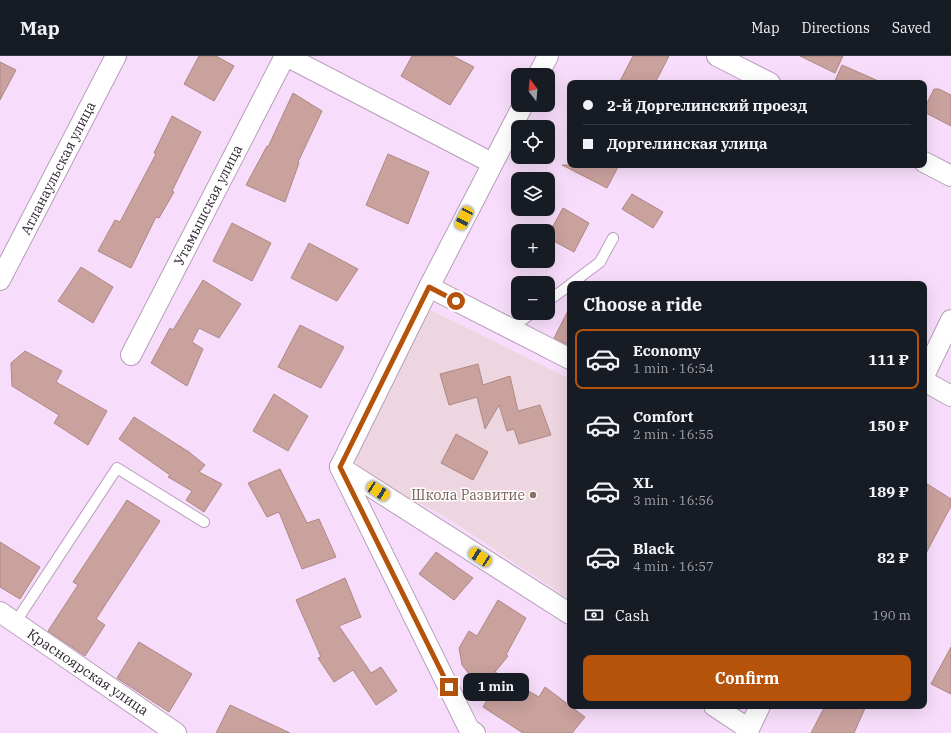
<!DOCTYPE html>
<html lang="en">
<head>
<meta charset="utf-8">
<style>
  :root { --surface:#171b24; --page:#20242c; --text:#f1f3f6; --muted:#9ea1a6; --line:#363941; --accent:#b45309 }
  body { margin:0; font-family:"IBM Plex Serif",serif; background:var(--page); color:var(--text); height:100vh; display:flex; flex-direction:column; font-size:15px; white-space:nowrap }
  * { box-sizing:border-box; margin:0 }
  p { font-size:13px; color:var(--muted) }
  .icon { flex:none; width:22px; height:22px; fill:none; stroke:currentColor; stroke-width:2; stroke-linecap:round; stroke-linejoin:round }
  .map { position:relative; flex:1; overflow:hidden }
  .details { position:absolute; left:567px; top:225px; width:360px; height:428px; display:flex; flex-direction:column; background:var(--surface); border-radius:8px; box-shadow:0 4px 16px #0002 }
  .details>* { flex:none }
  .banner { position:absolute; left:567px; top:24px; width:360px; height:88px; border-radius:8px; box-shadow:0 4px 16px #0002; display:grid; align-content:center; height:88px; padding:0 16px; background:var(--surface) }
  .needle { width:26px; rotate:344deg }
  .tools { position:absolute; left:511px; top:12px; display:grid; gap:8px }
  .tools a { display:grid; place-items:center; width:44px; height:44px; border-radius:8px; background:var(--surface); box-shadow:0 4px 16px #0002; font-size:20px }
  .end { position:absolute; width:18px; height:18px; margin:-9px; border:5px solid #b45309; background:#fff; box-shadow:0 0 0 2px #fff }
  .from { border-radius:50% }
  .bubble { position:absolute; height:28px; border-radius:8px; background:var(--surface); box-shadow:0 4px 16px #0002; font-size:13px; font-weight:700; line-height:28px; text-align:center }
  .car { position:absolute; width:12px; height:24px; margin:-12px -6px; border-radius:5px; box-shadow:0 0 3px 1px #0007; background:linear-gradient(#f5c518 24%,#345 0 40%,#f5c518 0 76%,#345 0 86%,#f5c518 0) }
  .banner b { display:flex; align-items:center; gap:14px; height:38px; font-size:15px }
  .banner b+b { border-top:1px solid var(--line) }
  .banner i { width:10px; height:10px; background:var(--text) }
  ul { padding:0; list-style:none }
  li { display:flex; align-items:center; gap:12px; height:60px; margin:0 8px 6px; padding:0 8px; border:2px solid transparent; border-radius:8px }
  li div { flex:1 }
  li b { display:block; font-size:15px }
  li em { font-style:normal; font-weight:700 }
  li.current { border-color:var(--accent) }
  li>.icon { width:36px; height:36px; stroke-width:1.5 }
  h2 { padding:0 16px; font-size:18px; line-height:48px }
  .pay { display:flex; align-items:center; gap:10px; height:44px; padding:0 16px; font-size:15px }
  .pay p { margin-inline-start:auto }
  .cta { display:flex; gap:8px; margin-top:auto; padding:8px 16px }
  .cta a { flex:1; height:46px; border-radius:8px; background:var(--accent); color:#fff; font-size:16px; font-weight:700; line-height:46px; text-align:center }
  header { display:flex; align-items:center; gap:24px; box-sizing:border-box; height:56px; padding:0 20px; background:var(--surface); border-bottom:1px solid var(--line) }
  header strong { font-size:19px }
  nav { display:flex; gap:22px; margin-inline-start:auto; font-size:14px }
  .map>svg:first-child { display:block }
  .education { fill:#eed6e0 }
  .building { fill:#c9a19d; stroke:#af8884 }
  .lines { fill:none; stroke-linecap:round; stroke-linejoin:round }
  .service-casing { stroke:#b79eba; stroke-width:12 }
  .minor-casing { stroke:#b79eba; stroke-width:22 }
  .service { stroke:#fff; stroke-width:10 }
  .minor { stroke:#fff; stroke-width:20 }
  .route { stroke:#b45309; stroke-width:5 }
  .education-dot { fill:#8d6e63; stroke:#fff; stroke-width:1.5 }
  .labels { text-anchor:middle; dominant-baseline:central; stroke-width:3; stroke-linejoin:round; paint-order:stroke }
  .street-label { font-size:14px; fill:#312833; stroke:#fff }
  .education-label { font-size:14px; fill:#785e54; stroke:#fff; text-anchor:end }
</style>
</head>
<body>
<header>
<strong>Map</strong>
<nav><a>Map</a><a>Directions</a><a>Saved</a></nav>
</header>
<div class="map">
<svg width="951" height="677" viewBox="0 0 951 677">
  <rect width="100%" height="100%" fill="#f7ddfb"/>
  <!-- education -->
  <polygon class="education" points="424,251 570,323 570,544 451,464 360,416 353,397"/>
  <!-- building -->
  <g class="building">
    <polygon points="199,0 216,0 234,10 214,45 184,28"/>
    <polygon points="412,0 453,0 474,11 450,49 401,20"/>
    <polygon points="633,0 669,0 655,27 619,27"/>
    <polygon points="800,0 843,0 835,17"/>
    <polygon points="0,6 16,14 0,44"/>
    <polygon points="842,9 883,27 834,27"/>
    <polygon points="934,33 939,33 951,39 951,70 924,56 924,53"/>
    <polygon points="293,37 322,55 298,106 299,107 285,146 246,129 267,90 268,91"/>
    <polygon points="172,60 201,76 172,135 174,136 159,162 156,161 131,212 98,195 115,164 120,166 156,98 154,97"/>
    <polygon points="388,98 429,116 408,168 366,149"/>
    <polygon points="562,109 619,109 607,132"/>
    <polygon points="632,138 663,156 653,172 622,153"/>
    <polygon points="563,152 589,167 574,196 548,182 548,179"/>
    <polygon points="232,167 271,187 252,225 213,205"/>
    <polygon points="309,187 358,213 337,245 291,222"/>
    <polygon points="81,211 113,231 93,267 58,245"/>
    <polygon points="203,224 241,248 219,282 199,272 192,286 203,293 187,330 151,307 170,272 173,274"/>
    <polygon points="570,251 570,290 554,282"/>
    <polygon points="300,269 344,291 321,332 278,311"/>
    <polygon points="25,295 62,315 56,326 107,355 88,389 54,367 59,359 12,330 11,307"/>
    <polygon points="478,308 483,329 510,320 518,355 540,349 551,379 519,388 514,373 507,375 499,349 485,373 477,341 449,349 440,318"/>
    <polygon points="274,338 308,360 288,395 253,375"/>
    <polygon points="134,361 189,396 205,409 199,416 222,428 204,456 186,444 192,435 168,421 170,419 119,383"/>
    <polygon points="456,378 488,396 473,424 441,407"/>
    <polygon points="280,413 307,467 319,463 336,501 302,513 279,456 267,461 248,427"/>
    <polygon points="924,426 951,443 951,450 924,501"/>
    <polygon points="127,444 160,465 96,563 105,569 85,600 48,575 78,529 73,526"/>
    <polygon points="0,486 40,511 20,543 0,531"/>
    <polygon points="436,496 473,522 454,544 419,518"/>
    <polygon points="345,522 361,561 339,570 371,617 381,611 397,635 376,649 353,614 334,626 318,602 321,601 296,544"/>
    <polygon points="498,544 526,562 506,599 508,600 495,616 539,641 545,631 585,661 572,677 523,677 483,651 488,642 462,609 459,592 469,575 477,580"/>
    <polygon points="139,586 192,618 169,656 117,622"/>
    <polygon points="951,591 951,638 931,628"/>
    <polygon points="230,649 290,677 216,677"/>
    <polygon points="825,650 866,650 854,677 811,677"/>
  </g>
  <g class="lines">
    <defs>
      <g id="service">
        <polyline points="571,228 600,206 613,182"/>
        <polyline points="548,245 570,229"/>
        <polyline points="511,272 532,257"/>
        <polyline points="15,567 117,412 204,466"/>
      </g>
      <g id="minor">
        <polyline points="286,0 492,107"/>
        <polyline points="717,0 770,27"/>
        <polyline points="538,19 548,0"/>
        <polyline points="924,106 951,120"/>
        <polyline points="0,224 116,0"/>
        <polyline points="429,231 570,303"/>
        <polyline points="131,299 285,0"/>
        <polyline points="924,320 951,264"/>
        <polyline points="924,325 951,340"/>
        <polyline points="340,411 570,558"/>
        <polyline points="0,556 176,677"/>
        <polyline points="714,650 749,673"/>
        <polyline points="475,677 469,673 340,411 429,231 523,49"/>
        <polyline points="747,677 760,650"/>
      </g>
    </defs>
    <!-- service casing -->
    <use href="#service" class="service-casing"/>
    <!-- minor casing -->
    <use href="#minor" class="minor-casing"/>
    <!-- service -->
    <use href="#service" class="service"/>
    <!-- minor -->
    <use href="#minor" class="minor"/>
  </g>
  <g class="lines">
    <!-- route -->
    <polyline class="route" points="449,631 340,411 429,231 456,245"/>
  </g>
  <!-- markers -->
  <circle class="education-dot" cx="533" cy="439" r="4"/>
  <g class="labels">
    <!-- street labels -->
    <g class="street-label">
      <text transform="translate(58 112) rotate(-63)">Атланаульская улица</text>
      <text transform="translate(208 149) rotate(-63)">Утамышская улица</text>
      <text transform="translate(88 616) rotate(34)">Красноярская улица</text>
    </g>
    <!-- education labels -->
    <g class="education-label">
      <text x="525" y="439">Школа Развитие</text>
    </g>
  </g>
</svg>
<div class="tools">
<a><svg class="needle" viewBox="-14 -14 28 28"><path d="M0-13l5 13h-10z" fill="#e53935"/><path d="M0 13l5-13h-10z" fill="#9ea1a6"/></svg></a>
<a><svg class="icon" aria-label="locate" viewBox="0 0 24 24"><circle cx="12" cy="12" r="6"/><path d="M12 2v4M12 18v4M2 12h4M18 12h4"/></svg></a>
<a><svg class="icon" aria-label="layers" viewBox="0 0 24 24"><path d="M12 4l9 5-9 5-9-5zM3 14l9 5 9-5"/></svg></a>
<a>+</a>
<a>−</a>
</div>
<i class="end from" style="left:456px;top:245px"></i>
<i class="end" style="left:449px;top:631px"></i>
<div class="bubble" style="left:463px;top:617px;width:66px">1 min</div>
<i class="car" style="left:464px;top:162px;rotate:207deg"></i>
<i class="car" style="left:378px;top:435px;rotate:123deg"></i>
<i class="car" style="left:480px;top:501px;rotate:303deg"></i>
<div class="banner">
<b><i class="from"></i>2-й Доргелинский проезд</b>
<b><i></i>Доргелинская улица</b>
</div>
<section class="details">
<h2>Choose a ride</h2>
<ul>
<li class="current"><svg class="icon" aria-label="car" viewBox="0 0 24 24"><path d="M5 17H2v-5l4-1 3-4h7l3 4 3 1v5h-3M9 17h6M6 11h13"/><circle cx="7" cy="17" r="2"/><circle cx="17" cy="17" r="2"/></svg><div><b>Economy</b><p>1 min · 16:54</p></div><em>111 ₽</em></li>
<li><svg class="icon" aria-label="car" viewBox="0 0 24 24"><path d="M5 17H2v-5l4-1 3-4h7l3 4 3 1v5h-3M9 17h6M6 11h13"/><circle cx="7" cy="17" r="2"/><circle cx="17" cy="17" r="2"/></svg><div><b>Comfort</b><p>2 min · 16:55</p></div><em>150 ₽</em></li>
<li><svg class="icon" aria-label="car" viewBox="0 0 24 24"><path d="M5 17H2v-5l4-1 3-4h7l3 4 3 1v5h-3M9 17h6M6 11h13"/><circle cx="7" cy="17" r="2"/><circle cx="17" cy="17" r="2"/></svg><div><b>XL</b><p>3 min · 16:56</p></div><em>189 ₽</em></li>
<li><svg class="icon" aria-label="car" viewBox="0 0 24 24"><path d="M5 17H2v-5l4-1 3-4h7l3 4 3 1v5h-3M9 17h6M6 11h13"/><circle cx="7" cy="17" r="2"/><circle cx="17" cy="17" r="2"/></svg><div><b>Black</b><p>4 min · 16:57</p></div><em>82 ₽</em></li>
</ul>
<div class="pay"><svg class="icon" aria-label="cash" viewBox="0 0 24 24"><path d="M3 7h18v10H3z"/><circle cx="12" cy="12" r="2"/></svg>Cash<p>190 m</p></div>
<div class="cta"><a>Confirm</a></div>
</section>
</div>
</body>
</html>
